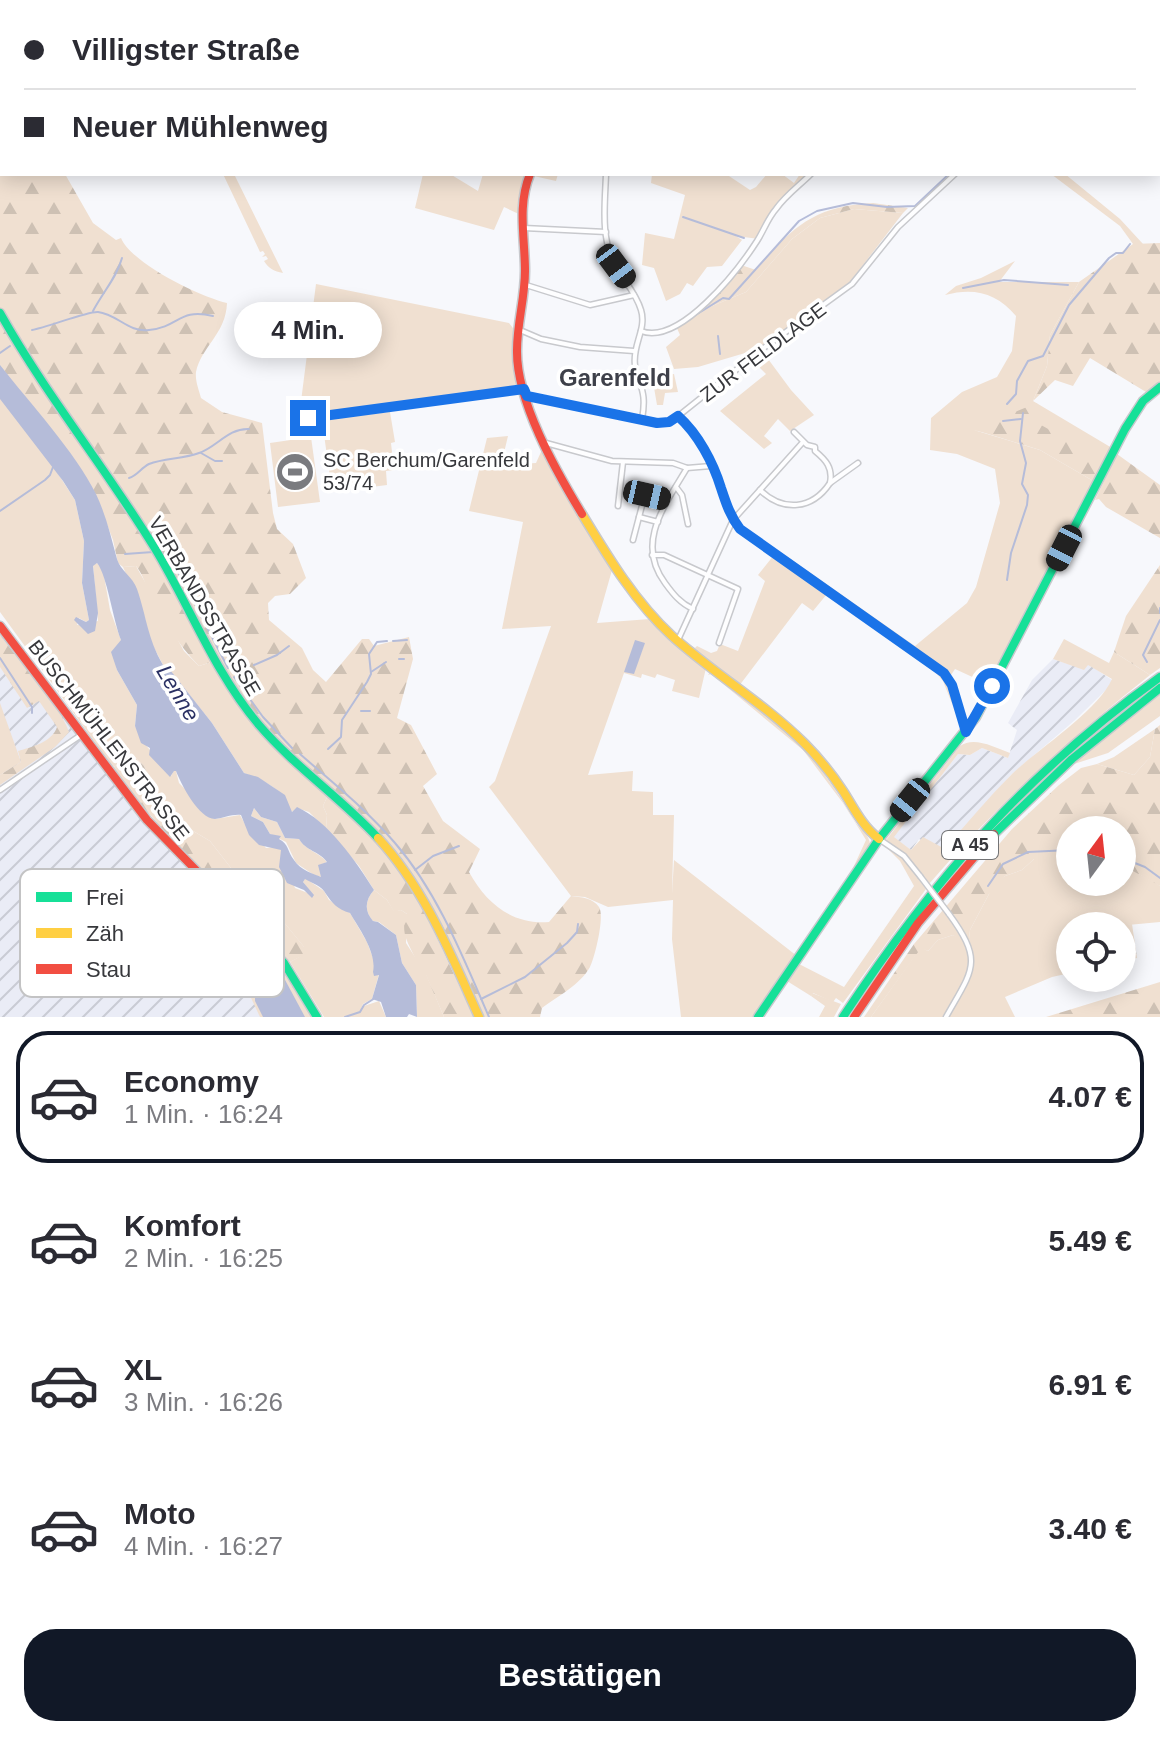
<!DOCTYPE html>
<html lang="de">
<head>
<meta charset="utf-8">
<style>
  :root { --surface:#fff; --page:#f2f2f3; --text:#2b2b33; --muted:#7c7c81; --line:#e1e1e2; --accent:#111827 }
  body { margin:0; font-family:Arial,sans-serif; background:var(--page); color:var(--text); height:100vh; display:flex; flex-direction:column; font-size:30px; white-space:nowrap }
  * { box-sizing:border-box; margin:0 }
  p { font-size:26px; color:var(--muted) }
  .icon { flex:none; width:44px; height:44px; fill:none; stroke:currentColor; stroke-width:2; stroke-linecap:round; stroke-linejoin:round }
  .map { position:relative; height:1017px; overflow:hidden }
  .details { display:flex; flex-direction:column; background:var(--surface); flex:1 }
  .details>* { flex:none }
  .guide { position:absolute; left:0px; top:0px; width:1160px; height:176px; box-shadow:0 4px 20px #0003; display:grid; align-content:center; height:176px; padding:0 24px; background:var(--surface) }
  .needle { width:52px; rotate:15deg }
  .buttons { position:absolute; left:1056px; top:816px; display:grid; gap:16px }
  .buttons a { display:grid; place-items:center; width:80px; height:80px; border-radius:50%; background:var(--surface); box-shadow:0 4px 20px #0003; font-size:40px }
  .end { position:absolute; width:36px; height:36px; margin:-18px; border:10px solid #1a73e8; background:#fff; box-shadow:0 0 0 4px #fff }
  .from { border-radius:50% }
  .bubble { position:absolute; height:56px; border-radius:28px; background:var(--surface); box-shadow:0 4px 20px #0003; font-size:26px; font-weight:700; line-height:56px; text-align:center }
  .car { position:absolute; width:24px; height:48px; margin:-24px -12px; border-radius:10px; box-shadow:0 0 6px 2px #0007; background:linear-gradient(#222 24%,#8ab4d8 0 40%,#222 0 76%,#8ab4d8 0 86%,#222 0) }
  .guide b { display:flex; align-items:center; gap:28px; height:76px; font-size:30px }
  .guide b+b { border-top:2px solid var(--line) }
  .guide i { width:20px; height:20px; background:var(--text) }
  ul { padding:14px 0 0; list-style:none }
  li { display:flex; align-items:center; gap:24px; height:132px; margin:0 16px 12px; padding:0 8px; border:4px solid transparent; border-radius:32px }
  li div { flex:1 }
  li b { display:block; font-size:30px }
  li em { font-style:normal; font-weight:700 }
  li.on { border-color:var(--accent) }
  li>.icon { width:72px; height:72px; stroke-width:1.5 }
  .button { display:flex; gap:16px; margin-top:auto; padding:16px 24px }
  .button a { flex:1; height:92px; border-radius:32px; background:var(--accent); color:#fff; font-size:32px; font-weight:700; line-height:92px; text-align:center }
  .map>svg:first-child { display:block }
  .industrial { fill:url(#industrial-furrows) }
  .green { fill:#f0e0d1 }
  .forest { fill:url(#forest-firs) }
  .water { fill:#b5bcd9; fill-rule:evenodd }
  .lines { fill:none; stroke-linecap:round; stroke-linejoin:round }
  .stream { stroke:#b5bcd9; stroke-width:2 }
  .street-casing { stroke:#c8c9cd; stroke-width:7 }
  .fast-casing { stroke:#c8c9cd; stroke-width:11 }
  .slow-casing { stroke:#c8c9cd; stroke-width:11 }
  .jam-casing { stroke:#c8c9cd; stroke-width:11 }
  .street { stroke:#fefeff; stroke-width:4 }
  .fast { stroke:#16e098; stroke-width:8 }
  .slow { stroke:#ffcf43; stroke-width:8 }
  .jam { stroke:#f24e42; stroke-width:8 }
  .street-bridge-casing { stroke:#c8c9cd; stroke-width:7; stroke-linecap:butt }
  .street-bridge { stroke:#fefeff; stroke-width:4 }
  .route { stroke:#1a73e8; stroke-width:10 }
  .labels { text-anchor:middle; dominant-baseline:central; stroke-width:7; stroke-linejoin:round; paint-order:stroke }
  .shield { fill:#fff; stroke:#737476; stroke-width:2 }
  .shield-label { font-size:18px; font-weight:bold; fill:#37383c }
  .street-label { font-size:20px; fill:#37383c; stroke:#fff }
  .poi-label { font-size:20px; fill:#37383c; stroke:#fff; text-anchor:start }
  .water-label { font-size:22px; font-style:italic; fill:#2a3063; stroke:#fff }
  .quarter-label { font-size:24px; font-weight:bold; fill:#3e4049; stroke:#fff }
  .key { fill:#fff; stroke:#c3c3c4; stroke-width:2 }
  .key-label { font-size:22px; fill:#37383c }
</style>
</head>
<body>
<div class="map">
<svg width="1160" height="1017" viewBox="0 0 1160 1017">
  <defs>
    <pattern id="industrial-furrows" width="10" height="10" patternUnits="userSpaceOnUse" patternTransform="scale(2)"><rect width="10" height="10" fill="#eaecf6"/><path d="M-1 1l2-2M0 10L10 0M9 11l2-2" fill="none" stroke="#c9cbd4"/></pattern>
    <pattern id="forest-firs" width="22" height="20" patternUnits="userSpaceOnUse" patternTransform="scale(2)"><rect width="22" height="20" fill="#f0e0d1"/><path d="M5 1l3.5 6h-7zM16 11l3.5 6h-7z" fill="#cec1b4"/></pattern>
  </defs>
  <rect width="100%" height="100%" fill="#f7f8fc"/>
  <!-- industrial -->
  <g class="industrial">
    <polygon points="0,635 153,833 253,934 280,967 311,1017 0,1017"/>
    <polygon points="1053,659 1084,669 1088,664 1112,680 1108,688 1075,720 1011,775 945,850 919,839 911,850 893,837 958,754 970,755 982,748 1008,758 1017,730 1008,723 1032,680"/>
  </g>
  <!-- green -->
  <g class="green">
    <polygon points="143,0 326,0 143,2"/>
    <polygon points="968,0 1160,0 1160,138 1158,2"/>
    <path d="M223,174H234L283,273C274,271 269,269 264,261L268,259L266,256L262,257L265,254L263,251L260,252Z"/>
    <polygon points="423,174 450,174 478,191 483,174 558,174 556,181 529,175 523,216 504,207 494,230 415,208"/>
    <polygon points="652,174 726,174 750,190 756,187 767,174 782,174 794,183 800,174 811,174 778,206 759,239 736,236 742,240 722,266 707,267 693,286 687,283 680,294 666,301 654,268 642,265 645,233 674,239 685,195 651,183"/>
    <polygon points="1051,174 1065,174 1120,219 1143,244 1133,244 1120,226"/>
    <polygon points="854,209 903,213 850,282 760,348 791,390 814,415 790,431 778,419 764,436 772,443 764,449 720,411 766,374 745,353 698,367 674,369 666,347 680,335 676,326 695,313 746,292 792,239 820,218"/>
    <path d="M1015,261L999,282H1079L1050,335L1047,366L1033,401L1112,448L1106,461L974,430L1040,450L1095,482L992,686L955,669L949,678L945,672L913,648L779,555L782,553L915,646L967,603L976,587L1000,503L995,469L957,454L930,450L931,418L962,392L997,377L1012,351L1016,316C997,293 974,287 945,295L956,286L981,278Z"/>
    <polygon points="316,284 509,323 516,332 514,362 521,387 299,417"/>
    <polygon points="0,327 72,453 53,466 75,500 84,541 82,583 89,620 86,622 79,618 77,625 98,621 93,565 97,563 103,570 110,610 121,640 115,661 117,670 137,705 135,726 145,744 171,776 174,770 176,771 179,783 215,819 240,815 245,824 266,848 276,847 281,850 295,888 313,895 303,882 305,878 324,891 329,900 350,913 367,942 379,974 372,999 363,1004 361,1009 364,1006 379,1001 386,1017 324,1017 290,962 301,956 304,947 265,899 231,868 210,841 173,819 160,802 144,766 135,757 113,767 0,612"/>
    <polygon points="674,374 678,392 665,393 663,405 657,405 652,376"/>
    <polygon points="390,412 395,442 391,443 394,470 386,471 387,485 332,492 322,420"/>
    <polygon points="508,436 502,461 519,464 536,463 545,443 556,468 614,563 597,623 650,619 671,641 706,668 699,698 672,691 675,680 657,674 655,678 642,674 641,678 624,673 588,775 633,771 632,791 653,792 653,815 674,815 672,894 674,860 797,956 755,1017 681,1017 672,939 673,900 608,907 585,897 571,896 489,787 495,781 551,626 502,629 523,522 469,511 487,438"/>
    <polygon points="311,437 320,502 278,507 270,443"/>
    <polygon points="774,555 943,674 949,683 953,706 943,681 936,673 827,594 813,611 802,603 739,686 686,644 685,641 695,648 697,646 711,653 717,651 720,644 738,651 765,581 758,575"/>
    <path d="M136,566L184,651L199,666L212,662C239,716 284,756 328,795L323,806L327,815L326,829L309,812L297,808L292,812L290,810C284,789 263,780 244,773L212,723L167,667L163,665L148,636L145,618L123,567Z"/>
    <path d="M1064,639L1109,663L1114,652L1150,675C1069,739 996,806 929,884L913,863L886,840L960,746C974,736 994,747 1010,753L1008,758L982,748L970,755L958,754L894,837L911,850L923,837L945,849C966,824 988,798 1012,774C1039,748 1097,712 1112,679L1088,665L1084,670L1053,659Z"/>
    <path d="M710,672C722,677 733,689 744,697C795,736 822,764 854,820C859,829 870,834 870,845L847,881L866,840L843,803L803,750L711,674L708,675Z"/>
    <polygon points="1160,693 1160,716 1108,753 1071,765 1114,729 1144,708"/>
    <polygon points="0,703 21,762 0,775"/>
    <polygon points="1155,729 1150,757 1134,775 1097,764 1114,757"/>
    <path d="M254,808L261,817L277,822L285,838L299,839C306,850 318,852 327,862L320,865L321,877L314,875L296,863L286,842L270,834L263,822L251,816Z"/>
    <polygon points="883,844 903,858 926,889 843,1003 836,998 833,1002 813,993 811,996 787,981 799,964 844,987 914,886 900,861"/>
    <polygon points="1040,857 1070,859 1070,882 1122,882 1122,865 1156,883 1160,886 1160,922 1117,926 1070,926 1070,973 1052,977 1005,997 1015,1017 947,1017 971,975 974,960 969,939 970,930 989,894 1005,876 1022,870 1034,859"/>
    <path d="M374,890L387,900L394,911L401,910L407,914L406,943L426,974L444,1017H417L416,985L402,963L396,935L379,922L373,921C364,911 365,900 374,890Z"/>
    <path d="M953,935L965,941C976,969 957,993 944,1017H871L921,947L928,951L938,940Z"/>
    <polygon points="280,967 311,1017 260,1017 245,985"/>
  </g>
  <!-- forest -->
  <g class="forest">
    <path d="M0,26L2,174H65L93,223L116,240L121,238C132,264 201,297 227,303C226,334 201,347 196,372C195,381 199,390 201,398L222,412L262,423L273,513L277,529L293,544L306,578L290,594L275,596L268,603L269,620L302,648L313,670L326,682L362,639H369L374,646L409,637L413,659L397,718L411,725L437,774L423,786L443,821L480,849L469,872C486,903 512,925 549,922L571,896C581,897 593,898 599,907C605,916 595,957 590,967C580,985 558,996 542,1008L540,1017H482C453,956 429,891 384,840C357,809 324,784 294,756C263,728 239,696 218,660L199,666C178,645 161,617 148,590C144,581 142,573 136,566L123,567L118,563L113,540L95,493L81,470L0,365Z"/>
    <path d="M873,203L908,208L903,213L854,209L820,218L792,239L746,292L695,313L741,265L756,270C792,227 814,206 873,203Z"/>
    <polygon points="1160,243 1160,382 1146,392 1090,358 1073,386 1055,380 1033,401 1047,366 1050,335 1079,282 1133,244"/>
    <polygon points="1037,403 1041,425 1106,461 1095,482 1040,450 972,429"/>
    <polygon points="1117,454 1160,485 1160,538 1106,507 1099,499 1095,500"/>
    <polygon points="1160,565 1160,668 1150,675 1114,652 1126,616"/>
    <path d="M0,635C15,656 64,711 69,732L55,747L0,785V775L21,762L18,751C32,747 52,742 57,727L39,701L27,708L0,667Z"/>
    <polygon points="1160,725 1160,886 1122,865 1122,830 1070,830 1070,859 1034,859 1022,870 1005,876 1001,882 1000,890 989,894 970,930 969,939 963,942 953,935 938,940 928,951 921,948 871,1017 864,1017 914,944 1012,829 1059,785 1081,768 1097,764 1134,775 1150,757 1155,729"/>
    <path d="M135,757L144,766L160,802L173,819L210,841L231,868L265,899L305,948L302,956L290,962C234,894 162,840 113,767Z"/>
    <path d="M328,795L382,846L421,904L474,1017H444L426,975L420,972C416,951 397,937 407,914L401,910L394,912L387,900L374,890L359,866L326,829L327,815L323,806Z"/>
    <polygon points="1132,924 1137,958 1122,961 1122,926 1117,926"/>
    <polygon points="1160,982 1160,1017 1046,1017"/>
    <polygon points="812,993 841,1004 834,1017 819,1017 825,1006 811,996"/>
  </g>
  <!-- water -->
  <g class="water">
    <path d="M0,365C29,402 76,453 96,494C106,515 111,537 117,559C120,570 133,577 137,589C147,618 147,637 163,665L167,666L212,723L244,773L258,777L285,795L292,812L297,807C328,821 356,861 374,890C365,900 364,911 373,921L378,922L396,935L402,963L416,985L417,1017L409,1014L407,1017H386L381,1002L372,999L379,975L374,976L373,972C377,953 360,930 350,913C337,909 333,904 326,894C322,886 312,883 305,879L303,882L314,895L312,898L304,890L287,883L279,867L281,850L259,845L249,835L241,815C232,814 224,818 215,819C199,819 181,784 176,771H174L170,777L149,755L150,748L141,743L135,726L137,705L117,670L111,652L121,640C113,620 107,575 97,563L93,566L98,613L95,631L88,634L74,620L76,617L86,622L89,620L82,583L84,541L75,500L63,481L0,399ZM254,808L261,817L277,822L285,838L299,839C306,851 319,851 327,862L318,865L321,877C314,874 300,870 294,860C287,851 289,844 279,839L281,836L270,834L263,822L251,816Z"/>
    <polygon points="635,640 645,643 634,674 624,672"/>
    <polygon points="278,976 284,978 305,1017 263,1017 255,1001 255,990"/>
  </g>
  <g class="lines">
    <!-- stream -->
    <g class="stream">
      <polyline points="1051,0 1055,2"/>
      <polyline points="1033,2 1033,0"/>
      <polyline points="1158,62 1160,63"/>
      <polyline points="683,217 744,238"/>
      <polyline points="963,288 1004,280 1068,285"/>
      <path d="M93,311C103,292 117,277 122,258"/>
      <polyline points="694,316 723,298 729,299 799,221 817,211 853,203 887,207 915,206 949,174"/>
      <path d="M32,330C48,327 88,311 98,312C117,314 129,333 149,330C180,327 178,308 213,316"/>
      <polyline points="718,336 720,354"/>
      <polyline points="0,353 10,346"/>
      <polyline points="1007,404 1016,394 1017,381 1028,361 1043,356 1069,305 1109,258 1116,253 1123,253 1130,244"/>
      <polyline points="1003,421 1021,419"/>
      <polyline points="201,453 215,461 222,461"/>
      <path d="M129,478C137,476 141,468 149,464C164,458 183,459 199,453C217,447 228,428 249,429"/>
      <polyline points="0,511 45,480 50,475 53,467"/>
      <polyline points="125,554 153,552"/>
      <polyline points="159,554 170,557 196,606"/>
      <polyline points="1007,580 1011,553 1027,505 1028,495 1022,484 1026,463 1020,441 1023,413"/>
      <polyline points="1160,608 1160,613"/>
      <polyline points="198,610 228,668"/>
      <polyline points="393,641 407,640"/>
      <polyline points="0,658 32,707 32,713"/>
      <polyline points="399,659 404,659"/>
      <polyline points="1147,662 1143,655 1160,620"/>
      <polyline points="254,665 277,655 289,646"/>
      <polyline points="371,672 386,662"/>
      <polyline points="234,677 263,717 292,748"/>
      <polyline points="361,711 370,711"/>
      <polyline points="328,749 341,737 342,720 367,682 371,674 369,654 377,642 387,641"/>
      <path d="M300,754C333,783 367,810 395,843C438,893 463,957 489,1017"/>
      <polyline points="1122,858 1145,867 1160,878"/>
      <polyline points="415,870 433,856 459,846"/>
      <polyline points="988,886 1003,864 1028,852 1070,850"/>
      <polyline points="481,999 525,977 567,943 577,932 578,924"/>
      <polyline points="345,1017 360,1012 364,1005 375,998"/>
    </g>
    <defs>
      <g id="street">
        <polyline points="767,0 771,2"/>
        <path d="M606,174C605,204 600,239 616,267C624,281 636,293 641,310C647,329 632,345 635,365C640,388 647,392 642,419"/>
        <polyline points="524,228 606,232"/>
        <polyline points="526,285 590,305 634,295"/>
        <polyline points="520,330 541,339 580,347 634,351"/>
        <path d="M641,331C680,346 739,269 757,241C764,230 768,218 776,209C785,196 800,185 811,174"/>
        <polyline points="527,396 657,423 672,421 761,350 852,284 898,227 955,174"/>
        <path d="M678,416C698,434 713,462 721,488C726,503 729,516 740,529L944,673L952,685L965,729"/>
        <polyline points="308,418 522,390"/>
        <polyline points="546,443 612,461 673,463 687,468 711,466"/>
        <path d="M687,468C665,505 635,543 665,583C673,594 680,603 693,609"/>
        <polyline points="830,483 858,463"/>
        <polyline points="676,487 682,495 688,524"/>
        <path d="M760,490C783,512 812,510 830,483C833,468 826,460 815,451V447L807,445L794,432"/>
        <polyline points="618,506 623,462"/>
        <polyline points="639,517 658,522"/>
        <polyline points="633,540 644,498 647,495 667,500"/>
        <polyline points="652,555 664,555 738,589 719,643"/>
        <polyline points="678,640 733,520 803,442"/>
        <polyline points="0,790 81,735"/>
        <polyline points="879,839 904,856 920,876"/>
        <path d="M946,1017C973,969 984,962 949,914"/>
      </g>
      <g id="fast">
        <polyline points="604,0 604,2"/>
        <polyline points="960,0 962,2"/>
        <path d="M0,313C46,395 105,467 154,547C190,606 214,672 259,725C295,767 341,798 378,838"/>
        <polyline points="994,834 1072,759 1160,688"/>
        <polyline points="231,906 284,963 317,1017"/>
        <polyline points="758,1017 879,839 976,717 1125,429 1143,401 1160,387"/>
        <path d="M843,1017C933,880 1026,773 1160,677"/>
      </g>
      <g id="slow">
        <path d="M582,514C608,557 635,602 672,636C714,674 764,703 804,743C819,758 832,774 843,791C854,808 862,826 879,839"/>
        <path d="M378,838C425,889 451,955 479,1017"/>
      </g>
      <g id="jam">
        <polyline points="1158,142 1160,143"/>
        <path d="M530,174C517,206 525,238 525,271C525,298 517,323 517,350C516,401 556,471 582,514"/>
        <polyline points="0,626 147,820 231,906"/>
        <polyline points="854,1017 918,923 994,834"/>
      </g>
    </defs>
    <!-- street casing -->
    <use href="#street" class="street-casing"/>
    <!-- fast casing -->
    <use href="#fast" class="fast-casing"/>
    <!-- slow casing -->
    <use href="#slow" class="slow-casing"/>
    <!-- jam casing -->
    <use href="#jam" class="jam-casing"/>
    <!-- street -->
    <use href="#street" class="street"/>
    <!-- fast -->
    <use href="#fast" class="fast"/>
    <!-- slow -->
    <use href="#slow" class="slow"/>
    <!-- jam -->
    <use href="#jam" class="jam"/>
    <defs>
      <polyline id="street-bridge" points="920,876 949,914"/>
    </defs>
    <!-- street-bridge casing -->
    <use href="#street-bridge" class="street-bridge-casing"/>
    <!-- street-bridge -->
    <use href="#street-bridge" class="street-bridge"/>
  </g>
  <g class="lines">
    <!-- route -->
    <path class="route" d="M308,418L524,389L527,396L657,423L669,422L678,416C698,434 713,462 721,488C726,503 730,516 740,529L944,673L952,685L966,732L992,686"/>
  </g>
  <!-- icons -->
  <defs>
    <symbol id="stadium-disc" viewBox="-11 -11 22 22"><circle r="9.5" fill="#7a7b7f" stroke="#fff"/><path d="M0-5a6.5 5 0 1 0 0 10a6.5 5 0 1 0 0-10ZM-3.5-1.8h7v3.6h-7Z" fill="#fff"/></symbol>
  </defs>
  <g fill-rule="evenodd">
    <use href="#stadium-disc" x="273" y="450" width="44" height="44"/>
  </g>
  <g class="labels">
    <!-- shield labels -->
    <rect class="shield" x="942" y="831" width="56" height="28" rx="6"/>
    <g class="shield-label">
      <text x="970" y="845">A 45</text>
    </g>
    <!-- street labels -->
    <g class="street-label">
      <text transform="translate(763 352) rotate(-37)">ZUR FELDLAGE</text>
      <text transform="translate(205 606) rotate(60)">VERBANDSSTRASSE</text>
      <text transform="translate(109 740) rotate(52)">BUSCHMÜHLENSTRASSE</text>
    </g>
    <!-- poi labels -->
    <g class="poi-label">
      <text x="323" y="460">SC Berchum/Garenfeld<tspan x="323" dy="23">53/74</tspan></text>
    </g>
    <!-- water labels -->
    <g class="water-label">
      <text transform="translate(178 693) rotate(59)">Lenne</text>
    </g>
    <!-- quarter labels -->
    <g class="quarter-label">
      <text x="615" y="377">Garenfeld</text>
    </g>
  </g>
  <!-- legend -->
  <rect x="20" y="869" width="264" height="128" rx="12" class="key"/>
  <rect x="36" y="892" width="36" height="10" fill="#16e098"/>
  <rect x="36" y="928" width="36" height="10" fill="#ffcf43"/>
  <rect x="36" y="964" width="36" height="10" fill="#f24e42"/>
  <g class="key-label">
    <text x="86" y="905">Frei</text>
    <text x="86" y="941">Zäh</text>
    <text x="86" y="977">Stau</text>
  </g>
</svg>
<div class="buttons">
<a><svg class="needle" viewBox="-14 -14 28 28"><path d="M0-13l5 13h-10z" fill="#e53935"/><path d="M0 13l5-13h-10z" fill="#7c7c81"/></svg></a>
<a><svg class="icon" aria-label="locate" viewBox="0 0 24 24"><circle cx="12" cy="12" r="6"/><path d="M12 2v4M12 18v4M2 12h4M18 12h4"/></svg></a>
</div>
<i class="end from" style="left:992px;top:686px"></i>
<i class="end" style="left:308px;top:418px"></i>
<div class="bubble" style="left:234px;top:302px;width:148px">4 Min.</div>
<i class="car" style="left:616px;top:266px;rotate:143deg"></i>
<i class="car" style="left:647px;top:495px;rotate:103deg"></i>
<i class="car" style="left:1064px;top:548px;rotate:207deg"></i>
<i class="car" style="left:910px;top:800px;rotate:219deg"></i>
<div class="guide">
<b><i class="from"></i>Villigster Straße</b>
<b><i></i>Neuer Mühlenweg</b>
</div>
</div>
<section class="details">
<ul>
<li class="on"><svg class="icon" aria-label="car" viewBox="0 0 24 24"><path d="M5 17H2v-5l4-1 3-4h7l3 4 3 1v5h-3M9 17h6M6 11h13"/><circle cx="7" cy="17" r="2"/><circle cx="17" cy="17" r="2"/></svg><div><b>Economy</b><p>1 Min. · 16:24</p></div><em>4.07 €</em></li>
<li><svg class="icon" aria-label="car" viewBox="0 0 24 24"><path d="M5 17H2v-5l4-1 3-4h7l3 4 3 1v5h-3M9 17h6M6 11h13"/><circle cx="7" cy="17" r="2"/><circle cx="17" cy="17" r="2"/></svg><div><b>Komfort</b><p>2 Min. · 16:25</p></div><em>5.49 €</em></li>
<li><svg class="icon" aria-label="car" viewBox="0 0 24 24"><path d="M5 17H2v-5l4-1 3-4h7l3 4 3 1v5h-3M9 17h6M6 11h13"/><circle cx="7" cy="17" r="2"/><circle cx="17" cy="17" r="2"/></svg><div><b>XL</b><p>3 Min. · 16:26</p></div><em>6.91 €</em></li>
<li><svg class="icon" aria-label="car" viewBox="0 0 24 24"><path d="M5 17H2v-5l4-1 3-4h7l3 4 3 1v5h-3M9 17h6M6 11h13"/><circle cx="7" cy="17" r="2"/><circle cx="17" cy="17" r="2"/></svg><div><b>Moto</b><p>4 Min. · 16:27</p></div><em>3.40 €</em></li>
</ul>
<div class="button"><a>Bestätigen</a></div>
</section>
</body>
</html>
